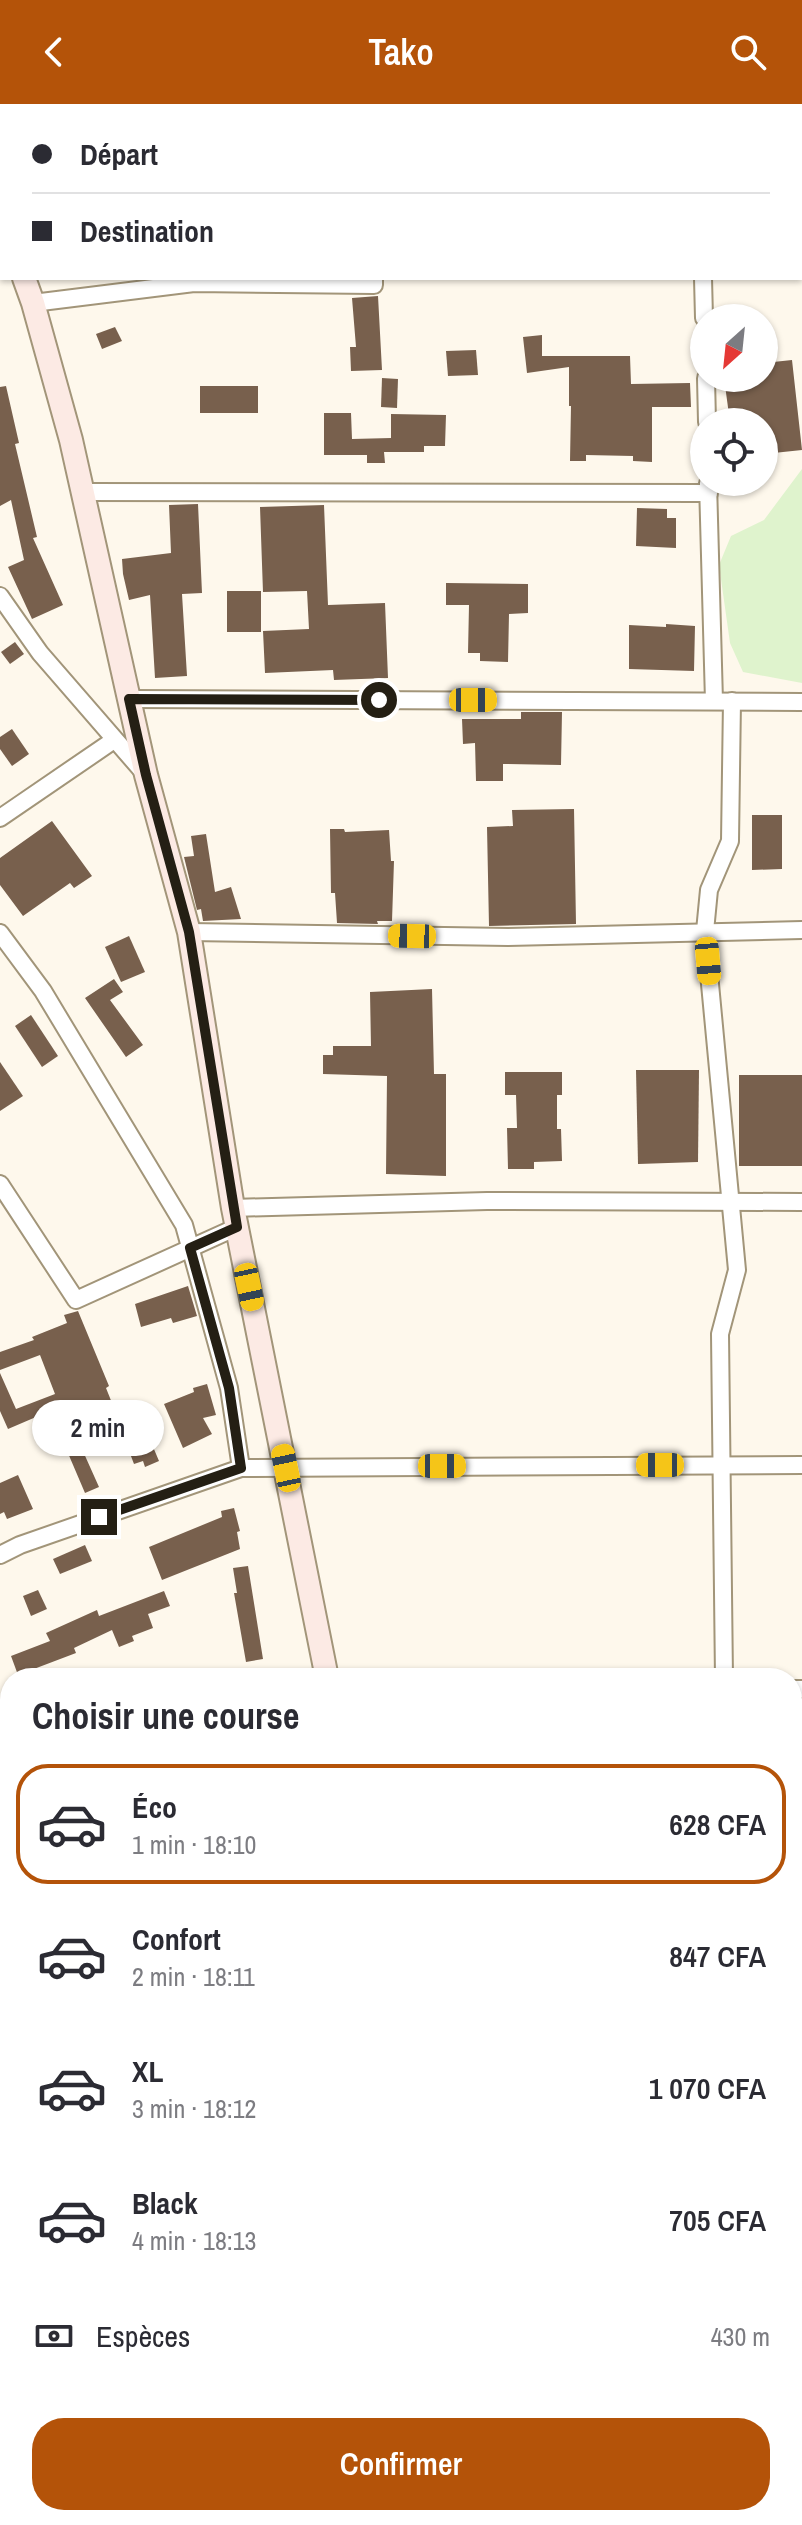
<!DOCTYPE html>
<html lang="fr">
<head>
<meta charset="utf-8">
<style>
  :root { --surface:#fff; --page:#f2f2f3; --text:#2b2b33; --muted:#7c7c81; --line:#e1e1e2; --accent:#b45309 }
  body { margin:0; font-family:"Archivo Narrow",sans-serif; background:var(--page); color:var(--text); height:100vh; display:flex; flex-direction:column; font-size:30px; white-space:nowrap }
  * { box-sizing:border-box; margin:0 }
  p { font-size:26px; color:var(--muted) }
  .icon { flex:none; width:44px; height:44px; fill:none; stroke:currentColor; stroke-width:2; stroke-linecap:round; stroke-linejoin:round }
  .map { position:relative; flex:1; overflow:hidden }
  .details { position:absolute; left:0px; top:1564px; width:802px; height:858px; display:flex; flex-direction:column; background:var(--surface); border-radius:32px 32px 0 0; box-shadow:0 2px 6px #0004 }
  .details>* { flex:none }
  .banner { position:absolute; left:0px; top:0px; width:802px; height:176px; box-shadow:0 2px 6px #0004; display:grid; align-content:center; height:176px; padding:0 32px; background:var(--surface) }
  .needle { width:52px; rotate:207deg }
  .tools { position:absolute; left:690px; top:200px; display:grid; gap:16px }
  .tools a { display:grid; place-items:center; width:88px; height:88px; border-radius:50%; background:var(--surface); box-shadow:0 2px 6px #0004; font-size:40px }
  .end { position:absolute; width:36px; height:36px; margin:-18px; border:10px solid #241f14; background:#fff; box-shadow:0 0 0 4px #fff }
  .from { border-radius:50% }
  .bubble { position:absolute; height:56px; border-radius:28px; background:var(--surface); box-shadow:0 2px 6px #0004; font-size:26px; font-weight:600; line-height:56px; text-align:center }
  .car { position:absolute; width:24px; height:48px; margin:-24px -12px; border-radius:10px; box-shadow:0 0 6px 2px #0007; background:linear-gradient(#f5c518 24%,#345 0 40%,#f5c518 0 76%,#345 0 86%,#f5c518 0) }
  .banner b { display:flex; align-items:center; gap:28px; height:76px; font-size:30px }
  .banner b+b { border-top:2px solid var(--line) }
  .banner i { width:20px; height:20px; background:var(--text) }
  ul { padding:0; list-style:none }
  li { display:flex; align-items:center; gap:24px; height:120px; margin:0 16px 12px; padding:0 16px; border:4px solid transparent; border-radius:32px }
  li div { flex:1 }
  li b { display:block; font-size:30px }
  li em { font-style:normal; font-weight:600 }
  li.on { border-color:var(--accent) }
  li>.icon { width:72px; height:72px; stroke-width:1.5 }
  h2 { padding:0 32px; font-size:36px; line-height:96px }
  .pay { display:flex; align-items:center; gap:20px; height:88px; padding:0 32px; font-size:30px }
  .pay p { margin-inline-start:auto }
  .button { display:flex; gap:16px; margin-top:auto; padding:16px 32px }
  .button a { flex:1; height:92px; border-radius:32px; background:var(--accent); color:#fff; font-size:32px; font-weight:600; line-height:92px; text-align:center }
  header { display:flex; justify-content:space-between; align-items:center; height:104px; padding:0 32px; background:var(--accent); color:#fff; font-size:36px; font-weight:600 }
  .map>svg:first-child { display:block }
  .green { fill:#dff3cd }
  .building { fill:#78604d }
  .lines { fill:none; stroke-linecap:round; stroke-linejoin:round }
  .street-casing { stroke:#a29579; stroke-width:20 }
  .secondary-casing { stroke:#a29579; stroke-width:26 }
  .street { stroke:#fff; stroke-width:16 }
  .secondary { stroke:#fceae4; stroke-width:22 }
  .route { stroke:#241f14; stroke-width:10 }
</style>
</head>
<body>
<header><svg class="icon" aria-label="back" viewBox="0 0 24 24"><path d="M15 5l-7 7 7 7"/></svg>Tako<svg class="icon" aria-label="search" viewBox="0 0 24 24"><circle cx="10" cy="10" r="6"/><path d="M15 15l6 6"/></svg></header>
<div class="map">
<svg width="802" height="2421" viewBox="0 0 802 2421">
  <rect width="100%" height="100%" fill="#fef8ec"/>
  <!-- green -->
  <polygon class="green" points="802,365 802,579 743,568 730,539 719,461 731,432 764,416"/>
  <!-- building -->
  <g class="building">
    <polygon points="378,192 382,266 351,267 350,243 356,243 352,194"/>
    <polygon points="115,223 122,237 102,245 96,230"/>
    <polygon points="542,231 542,252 630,252 631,280 690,279 691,303 652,303 652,358 633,357 633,352 586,351 586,357 570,357 571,302 569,302 569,263 527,269 523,233"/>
    <polygon points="476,246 478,271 448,272 446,247"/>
    <polygon points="792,256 802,346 764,350 764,318 730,318 724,274 764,274 764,259"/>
    <polygon points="382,274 398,275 397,304 381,303"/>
    <polygon points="6,282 19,339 15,340 37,433 33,434 63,501 32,515 8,463 24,456 11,396 0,402 0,283"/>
    <rect x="200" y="282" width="58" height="27"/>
    <polygon points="324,309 351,309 352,335 391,334 391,310 446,311 445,342 424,342 424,348 384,348 385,359 367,359 367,351 324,351"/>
    <polygon points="198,400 202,489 182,490 187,572 155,574 150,491 129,496 123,470 122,455 171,449 169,401"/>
    <polygon points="324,401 328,501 385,499 388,574 334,576 333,566 265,569 263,527 309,525 307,487 263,488 260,403"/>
    <polygon points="637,404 667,405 667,414 676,414 676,444 636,442"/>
    <polygon points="446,479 528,480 528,509 509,510 508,558 480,557 480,549 468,549 469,501 446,501"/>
    <rect x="227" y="487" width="34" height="41"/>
    <polygon points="666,520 695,522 694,567 629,565 629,521 666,523"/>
    <polygon points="15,538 24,550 10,560 1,548"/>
    <polygon points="521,608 562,608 561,661 503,660 503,677 476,677 475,639 463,640 462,615 521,615"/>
    <polygon points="12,625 29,650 12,662 0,645 0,633"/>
    <polygon points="574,705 576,820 489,822 487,723 513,722 512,706"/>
    <polygon points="752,711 782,711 782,765 752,766"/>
    <polygon points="52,717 92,772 74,784 70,779 23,812 0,781 0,754"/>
    <polygon points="330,725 344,725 345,728 389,726 391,757 394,757 392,817 377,817 378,820 337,819 335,789 331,789"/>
    <polygon points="206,730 215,788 231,783 241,815 203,817 201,805 197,806 184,753 194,752 191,732"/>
    <polygon points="129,832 145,868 121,878 105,843"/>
    <polygon points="114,875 123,888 110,896 143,941 126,953 85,894"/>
    <polygon points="432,885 434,970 446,970 446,1072 386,1070 387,972 323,970 323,951 333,951 333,942 371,942 370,888"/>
    <polygon points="31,911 58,952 42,963 15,922"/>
    <polygon points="0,958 23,992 0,1007"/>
    <polygon points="636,966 699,966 698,1058 638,1060"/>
    <polygon points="505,968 562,968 562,991 557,991 557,1025 561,1025 562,1057 534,1058 534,1065 508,1065 507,1024 517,1024 516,991 505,991"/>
    <rect x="739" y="971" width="63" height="91"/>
    <polygon points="188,1182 197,1212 173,1219 171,1214 141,1223 135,1200"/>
    <polygon points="78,1207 109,1282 106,1284 112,1299 69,1316 99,1383 85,1389 50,1307 8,1325 0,1307 0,1269 16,1305 55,1290 40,1251 0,1266 0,1248 34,1236 32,1233 67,1219 64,1211"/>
    <polygon points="207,1280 216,1311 203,1314 212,1330 183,1344 164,1300 194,1288 193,1284"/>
    <polygon points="148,1331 159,1357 145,1363 143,1357 134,1360 126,1339"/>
    <polygon points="18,1371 33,1405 7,1415 4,1408 0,1410 0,1379"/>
    <polygon points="234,1404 240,1427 237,1428 240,1445 162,1476 149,1443 222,1413 221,1407"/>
    <polygon points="85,1441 92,1457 60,1470 53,1455"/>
    <polygon points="248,1462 263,1555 246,1558 234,1489 237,1489 233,1464"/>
    <polygon points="38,1486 47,1505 31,1512 23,1492"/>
    <polygon points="164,1487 170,1502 148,1510 153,1524 132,1532 134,1537 119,1543 112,1526 74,1544 76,1549 18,1571 11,1552 50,1537 46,1529 97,1506 99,1512"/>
  </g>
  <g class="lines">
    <defs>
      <g id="street">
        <polyline points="369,0 369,2"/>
        <polyline points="699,0 699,2"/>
        <polyline points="703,174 704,214"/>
        <polyline points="33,199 194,179 374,181 374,174"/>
        <polyline points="706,274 707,318"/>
        <polyline points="708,379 714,597"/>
        <polyline points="83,388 709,389"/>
        <polyline points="0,492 40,549 145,670"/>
        <polyline points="129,595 802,598"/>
        <polyline points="0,714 114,636"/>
        <polyline points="189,828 508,833 802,826"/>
        <polyline points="0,829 43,887 184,1121 229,1284 241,1364"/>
        <polyline points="0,1080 76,1196 237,1123"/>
        <polyline points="233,1104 487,1097 802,1098"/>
        <polyline points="0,1451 20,1441 241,1364 802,1361"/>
        <polyline points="724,1574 720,1230 737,1166 705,827 709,786 730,737 732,597"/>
        <polyline points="792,1585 802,1585"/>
        <polyline points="0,1701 10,1696"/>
        <polyline points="792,1814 802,1814"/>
        <polyline points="0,1922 10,1918"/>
        <polyline points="0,2154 10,2149"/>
        <polyline points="792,2231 802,2226"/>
        <polyline points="0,2239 10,2263"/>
        <polyline points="0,2379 10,2376"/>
        <polyline points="76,2412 80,2421"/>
        <polyline points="300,2412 304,2421"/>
      </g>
      <g id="secondary">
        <polyline points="0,110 2,116"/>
        <polyline points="24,174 33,199 71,336 146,671 189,828 233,1104 327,1574"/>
        <polyline points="511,2412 513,2421"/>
      </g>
    </defs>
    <!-- street casing -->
    <use href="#street" class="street-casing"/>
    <!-- secondary casing -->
    <use href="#secondary" class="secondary-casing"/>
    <!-- street -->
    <use href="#street" class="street"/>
    <!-- secondary -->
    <use href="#secondary" class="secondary"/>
  </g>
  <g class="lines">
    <!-- route -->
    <polyline class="route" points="99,1413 241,1364 229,1284 190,1144 237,1123 189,828 146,671 129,595 379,596"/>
  </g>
</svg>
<div class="tools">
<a><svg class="needle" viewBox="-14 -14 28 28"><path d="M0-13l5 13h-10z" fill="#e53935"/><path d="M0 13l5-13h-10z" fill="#7c7c81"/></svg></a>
<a><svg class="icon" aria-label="locate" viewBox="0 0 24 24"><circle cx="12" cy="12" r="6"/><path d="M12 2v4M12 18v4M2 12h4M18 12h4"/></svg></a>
</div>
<i class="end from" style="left:379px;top:596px"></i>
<i class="end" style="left:99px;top:1413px"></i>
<div class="bubble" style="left:32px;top:1296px;width:132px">2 min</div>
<i class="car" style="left:473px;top:596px;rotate:90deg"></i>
<i class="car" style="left:412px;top:832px;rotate:271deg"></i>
<i class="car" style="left:708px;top:857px;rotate:175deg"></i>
<i class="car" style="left:249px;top:1183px;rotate:168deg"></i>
<i class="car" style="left:660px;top:1361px;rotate:270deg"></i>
<i class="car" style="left:442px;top:1362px;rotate:90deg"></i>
<i class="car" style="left:286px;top:1364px;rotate:348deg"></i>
<div class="banner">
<b><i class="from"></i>Départ</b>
<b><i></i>Destination</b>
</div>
<section class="details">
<h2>Choisir une course</h2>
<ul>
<li class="on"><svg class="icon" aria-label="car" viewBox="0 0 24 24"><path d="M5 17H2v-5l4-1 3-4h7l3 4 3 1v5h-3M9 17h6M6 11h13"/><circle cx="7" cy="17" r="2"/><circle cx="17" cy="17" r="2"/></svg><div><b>Éco</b><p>1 min · 18:10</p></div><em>628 CFA</em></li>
<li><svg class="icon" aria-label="car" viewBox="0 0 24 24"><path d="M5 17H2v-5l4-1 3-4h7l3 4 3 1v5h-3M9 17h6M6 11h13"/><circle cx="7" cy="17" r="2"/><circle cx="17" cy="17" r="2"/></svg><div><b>Confort</b><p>2 min · 18:11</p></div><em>847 CFA</em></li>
<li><svg class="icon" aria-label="car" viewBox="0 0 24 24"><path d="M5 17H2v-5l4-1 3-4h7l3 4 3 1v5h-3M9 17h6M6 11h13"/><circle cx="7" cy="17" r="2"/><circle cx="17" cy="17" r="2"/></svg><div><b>XL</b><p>3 min · 18:12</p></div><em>1 070 CFA</em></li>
<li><svg class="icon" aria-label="car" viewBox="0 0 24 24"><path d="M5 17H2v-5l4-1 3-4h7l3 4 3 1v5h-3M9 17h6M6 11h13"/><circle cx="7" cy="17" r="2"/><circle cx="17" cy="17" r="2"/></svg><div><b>Black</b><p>4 min · 18:13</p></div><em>705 CFA</em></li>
</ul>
<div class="pay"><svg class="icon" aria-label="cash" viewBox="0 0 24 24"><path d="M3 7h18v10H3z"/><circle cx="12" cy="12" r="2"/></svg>Espèces<p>430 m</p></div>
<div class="button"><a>Confirmer</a></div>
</section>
</div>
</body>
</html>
